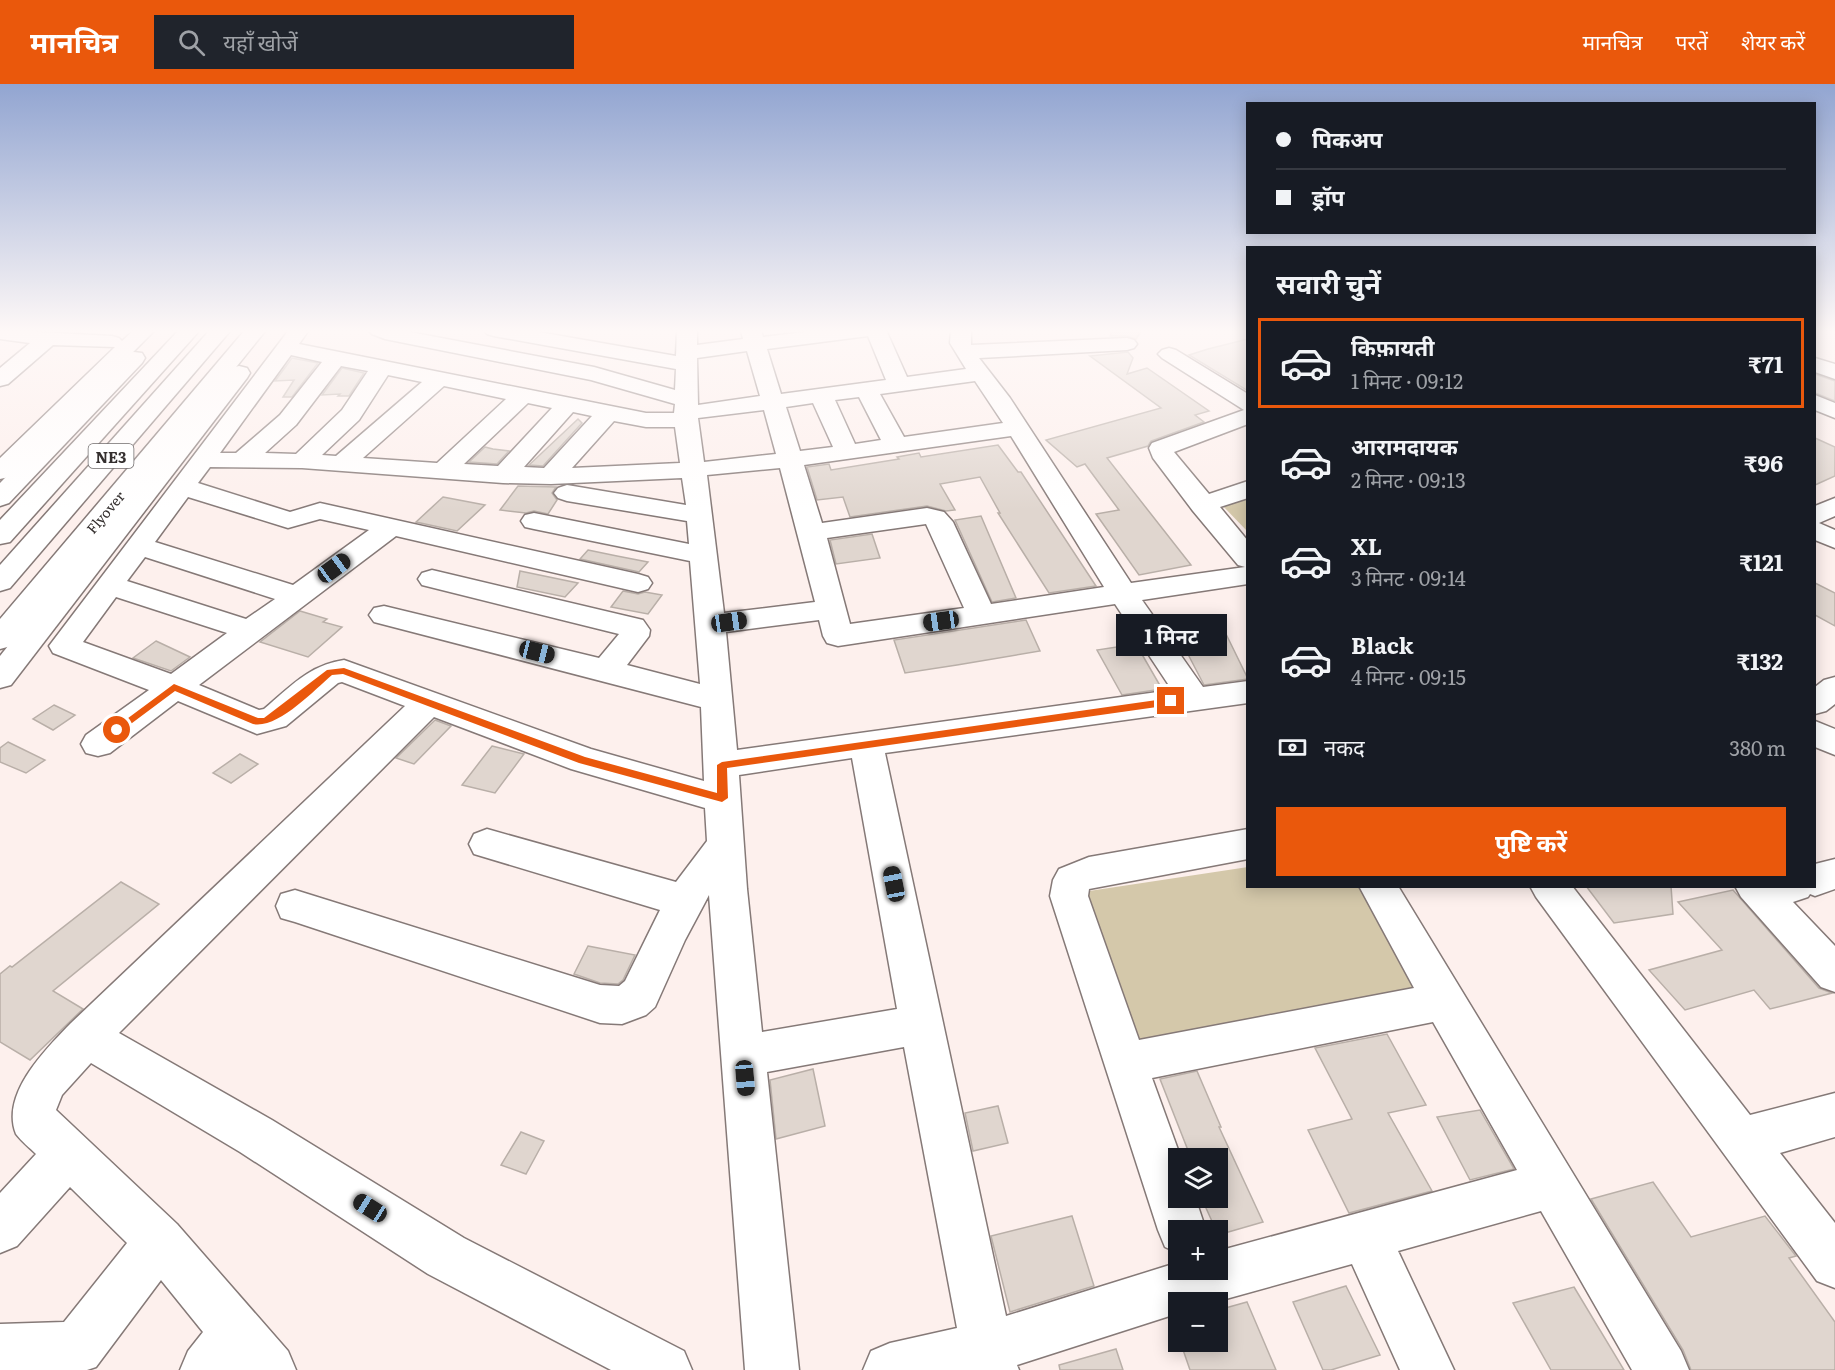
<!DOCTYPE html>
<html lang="hi">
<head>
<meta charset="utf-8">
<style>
  :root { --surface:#171b24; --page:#20242c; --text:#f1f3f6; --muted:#9ea1a6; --line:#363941; --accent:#ea580c }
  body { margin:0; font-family:Literata,"Noto Sans Devanagari",serif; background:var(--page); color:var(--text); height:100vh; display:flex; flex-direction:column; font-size:22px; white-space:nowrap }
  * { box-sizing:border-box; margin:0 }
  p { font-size:20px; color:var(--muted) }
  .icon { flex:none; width:33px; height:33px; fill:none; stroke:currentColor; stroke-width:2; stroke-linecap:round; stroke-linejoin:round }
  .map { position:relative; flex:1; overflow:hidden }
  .details { position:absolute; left:1246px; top:162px; width:570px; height:642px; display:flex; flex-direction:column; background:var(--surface); border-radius:0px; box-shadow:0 3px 15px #0003 }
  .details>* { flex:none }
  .guide { position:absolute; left:1246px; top:18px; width:570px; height:132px; border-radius:0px; box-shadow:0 3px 15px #0003; display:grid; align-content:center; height:132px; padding:0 30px; background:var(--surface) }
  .tools { position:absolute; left:1168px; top:1064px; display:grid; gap:12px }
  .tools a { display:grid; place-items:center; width:60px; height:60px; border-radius:0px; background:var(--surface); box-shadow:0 3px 15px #0003; font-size:30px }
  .end { position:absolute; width:27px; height:27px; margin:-14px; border:8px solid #ea580c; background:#fff; box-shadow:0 0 0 3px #fff }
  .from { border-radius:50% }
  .bubble { position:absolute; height:42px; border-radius:0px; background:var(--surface); box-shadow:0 3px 15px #0003; font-size:20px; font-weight:700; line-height:42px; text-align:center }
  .car { position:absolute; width:18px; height:36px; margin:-18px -9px; border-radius:8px; box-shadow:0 0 4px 2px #0007; background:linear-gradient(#222 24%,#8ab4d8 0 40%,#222 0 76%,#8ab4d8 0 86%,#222 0) }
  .guide b { display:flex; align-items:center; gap:21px; height:57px; font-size:22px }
  .guide b+b { border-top:2px solid var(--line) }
  .guide i { width:15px; height:15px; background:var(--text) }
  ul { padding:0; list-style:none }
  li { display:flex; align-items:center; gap:18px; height:90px; margin:0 12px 9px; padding:0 18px; border:3px solid transparent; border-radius:0px }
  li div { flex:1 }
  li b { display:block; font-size:22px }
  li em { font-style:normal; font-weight:700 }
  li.current { border-color:var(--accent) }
  li>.icon { width:54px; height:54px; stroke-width:1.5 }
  h2 { padding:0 30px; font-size:27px; line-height:72px }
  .pay { display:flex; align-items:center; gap:15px; height:66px; padding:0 30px; font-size:22px }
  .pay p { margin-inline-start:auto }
  .primary-button { display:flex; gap:12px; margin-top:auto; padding:12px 30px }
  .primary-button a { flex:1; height:69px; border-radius:0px; background:var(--accent); color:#fff; font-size:24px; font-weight:700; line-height:69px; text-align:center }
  header { display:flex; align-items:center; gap:36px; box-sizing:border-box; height:84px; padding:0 30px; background:var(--accent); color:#fff }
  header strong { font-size:28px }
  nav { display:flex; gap:33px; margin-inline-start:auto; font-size:21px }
  .search { width:420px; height:54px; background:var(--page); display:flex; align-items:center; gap:15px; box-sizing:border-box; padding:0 21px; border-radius:0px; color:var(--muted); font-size:22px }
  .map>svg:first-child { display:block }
  .green { fill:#d4c8aa }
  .building { fill:#e0d6cf; stroke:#b9afa8; stroke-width:1.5 }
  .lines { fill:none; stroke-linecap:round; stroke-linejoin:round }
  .minor-casing { stroke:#857977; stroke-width:3 }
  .highway-casing { stroke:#857977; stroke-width:3 }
  .minor { fill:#fff; fill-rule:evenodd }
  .highway { fill:#fff; fill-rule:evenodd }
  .route { fill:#ea580c }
  .labels { text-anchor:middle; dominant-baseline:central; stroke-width:4.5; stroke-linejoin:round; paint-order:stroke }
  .far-street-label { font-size:14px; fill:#342f2e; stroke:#fff }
  .shield { fill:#fff; stroke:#716d6d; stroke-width:1.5 }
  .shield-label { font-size:15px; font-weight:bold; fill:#342f2e }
</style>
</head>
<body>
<header>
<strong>मानचित्र</strong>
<div class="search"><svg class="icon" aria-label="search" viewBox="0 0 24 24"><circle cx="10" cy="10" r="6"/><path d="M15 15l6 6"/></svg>यहाँ खोजें</div>
<nav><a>मानचित्र</a><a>परतें</a><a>शेयर करें</a></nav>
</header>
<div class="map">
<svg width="1835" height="1286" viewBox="0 0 1835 1286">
  <rect width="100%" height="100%" fill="#fdf0ed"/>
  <!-- green -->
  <g class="green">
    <polygon points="1248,409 1248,448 1220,419"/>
    <polygon points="1248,783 1248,802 1359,803 1422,910 1128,960 1076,809"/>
  </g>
  <!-- building -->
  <g class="building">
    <polygon points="1113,246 1142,246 1136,255 1127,252 1110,252"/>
    <polygon points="1248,255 1248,307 1189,271 1208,265"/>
    <polygon points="1128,268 1133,274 1127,290 1147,284 1209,327 1195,331 1204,338 1151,357 1148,362 1107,374 1191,481 1139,491 1096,430 1119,426 1085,380 1077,383 1046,356 1161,324 1090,272"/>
    <polygon points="292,274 318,279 292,313 283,313 294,296 275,297"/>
    <polygon points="342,284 364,289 349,312 338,312 340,310 322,311"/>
    <polygon points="1815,290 1835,297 1835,317 1815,309"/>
    <polygon points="578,335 582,339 543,382 529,381"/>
    <polygon points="1815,354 1835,363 1835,392 1815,401"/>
    <polygon points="998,361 1018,388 1021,388 1096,502 1049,509 998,429 1000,429 980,393 940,400 955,426 946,427 927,422 850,433 843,413 817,416 807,383 829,380 831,386 899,375 897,373 919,369 921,373"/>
    <polygon points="485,363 493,365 509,367 497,380 469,378"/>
    <polygon points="518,402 556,403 552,409 557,416 548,430 534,427 526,429 500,426"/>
    <polygon points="443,413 485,421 457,447 416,438"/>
    <polygon points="981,432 1016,514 992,518 955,436"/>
    <polygon points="872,450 880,474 836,480 830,456"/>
    <polygon points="588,466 617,472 648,478 639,488 580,475"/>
    <polygon points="520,487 578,499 565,513 517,503"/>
    <polygon points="1815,499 1835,509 1835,542 1815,531"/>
    <polygon points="623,507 638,510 645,508 662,511 648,530 611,523"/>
    <polygon points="300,527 327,535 323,538 342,543 308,573 260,558"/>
    <polygon points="1026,536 1040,567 957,581 905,589 894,556"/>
    <polygon points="1226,550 1248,595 1204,601 1180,555"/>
    <polygon points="156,557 190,573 171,587 133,574"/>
    <polygon points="1136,560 1162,605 1122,611 1097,566"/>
    <polygon points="54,621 75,631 53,646 33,635"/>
    <polygon points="435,636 451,642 414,680 396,674"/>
    <polygon points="8,658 45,676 26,689 0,678 0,664"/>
    <polygon points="492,662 524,670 495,709 462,701"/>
    <polygon points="240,670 258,680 231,699 213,689"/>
    <polygon points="121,798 159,820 53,907 83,925 30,976 0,958 0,890 10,882 12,883"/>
    <polygon points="1586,802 1671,802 1673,830 1614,839"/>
    <polygon points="1733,806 1819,904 1832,909 1770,925 1754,906 1685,926 1649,886 1722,866 1678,818"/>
    <polygon points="588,862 635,871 623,896 618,900 600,899 574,890"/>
    <polygon points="1387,950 1426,1021 1388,1029 1432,1107 1349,1129 1308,1046 1352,1035 1315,964"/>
    <polygon points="813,985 825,1042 776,1055 770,996"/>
    <polygon points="1197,987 1221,1043 1219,1043 1263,1138 1218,1151 1218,1146 1216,1146 1201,1113 1218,1113 1218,1074 1191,1074 1160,995"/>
    <polygon points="998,1022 1008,1059 973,1067 965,1029"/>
    <polygon points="1480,1026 1514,1085 1470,1096 1437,1033"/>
    <polygon points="521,1048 544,1057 526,1090 501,1081"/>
    <polygon points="1653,1098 1691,1153 1765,1132 1796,1172 1789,1174 1835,1238 1835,1286 1691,1286 1683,1266 1591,1115"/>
    <polygon points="1072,1132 1094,1202 1010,1228 991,1152"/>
    <polygon points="1346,1202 1380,1271 1331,1286 1323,1286 1293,1218"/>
    <polygon points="1574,1203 1624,1286 1551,1286 1513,1219"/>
    <polygon points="1247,1218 1276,1286 1190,1286 1180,1257 1218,1257 1218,1226"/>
    <polygon points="1116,1265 1123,1286 1060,1286 1059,1281"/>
  </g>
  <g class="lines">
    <defs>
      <g id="minor">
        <polygon points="0,246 112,252 119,254 122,257 134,246 155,246 9,393 0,395 0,374 115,263 53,261 8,300 0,302 0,284 30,259 0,255"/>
        <path d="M289,246H309L299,260L646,329H674L675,320L591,296L385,255L372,250L369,246H399L594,283L675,306L676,285L494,252L487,250L484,246H527L676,272L677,246H697V261L743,255L741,246H761L763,253L821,246H886L907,293L966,285L950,259L951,246H971V261L1127,254L1134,256L1137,260L1134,264L1127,266L979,274L1010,314L1131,499L1245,483L1238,481L1193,427L1153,374L1149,364L1152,359L1244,326L1162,274L1158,270L1162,266L1169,264L1176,266L1248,310V340L1174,368L1209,410L1248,397V414L1220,423L1248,457V500L1142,516L1203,603L1248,597V619L885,669L1006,1232L1173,1180L1178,1169L1165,1163L1158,1146L1050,812L1053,796L1059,785L1089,773L1248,745V775L1089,805L1088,812L1139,956L1414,904L1359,802H1398L1681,1267L1689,1286H1632L1541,1127L1398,1167L1454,1286H1400L1352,1180L1215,1218H1179V1229L1017,1281L1019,1286H863L871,1267L890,1259L957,1244L904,963L767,988L799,1286H745L709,811L685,856L655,923L646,931L622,940L600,939L295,838L281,834L276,822L281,810L295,806L600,901L619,902L625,897L660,826L474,770L469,760L474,750L487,745L676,798L707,757L705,724L571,685L434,633L119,949L272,1036L464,1154L684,1267L692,1286H611L428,1190L240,1068L91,979L62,1011L56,1026L177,1140L288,1267L296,1286H180L188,1267L203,1248L161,1196L96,1283L87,1286H0V1240L64,1238L127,1159L70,1103L17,1162L0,1169V1109L36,1070C30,1064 21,1057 16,1050C0,1010 46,965 71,939L405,622L342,598L338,599L286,642L257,650L178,617L110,669L98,672L86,669L81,660L86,651L149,606L53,569L49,562ZM868,252L886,296L781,310L767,265ZM747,267L760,312L698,321L697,274ZM291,271L322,278L280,331L236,369H220ZM341,282L368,287L342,326L296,370L265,369L296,341ZM388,291L422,298L336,372L322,371L359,336ZM975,297L1003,339L904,353L880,310ZM444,302L506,315L437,379L363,374ZM859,313L881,356L855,360L835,316ZM528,319L552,324L498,382L464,380ZM813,319L833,363L800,367L786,323ZM764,326L776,370L704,378L698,334ZM573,328L592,332L544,384L524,383ZM614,337L646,343H675L680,379L572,384ZM1011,352L1104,503L991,520L953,438L944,428L927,424L822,439L804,381ZM210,383L302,384L503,399L551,400L682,394L686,421L567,401L558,404L554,409L558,414L567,417L687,437L689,460L534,429L525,431L521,437L525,443L534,445L690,477L700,600L627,581L649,552L650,546L643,536L432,486L422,489L418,495L422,501L619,550L599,574L384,522L374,524L369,531L374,538L701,623L704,697L591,665L344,576C309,581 290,603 264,625L259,626L199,601L396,452L638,508L648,505L652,499L648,493L638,490L320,419L290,428L198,399ZM780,384L815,518L724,529L707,391ZM188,413L288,444L320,435L369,446L293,501L155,458ZM926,440L964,524L850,540L827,454ZM145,473L275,515L246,535L127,497ZM116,513L227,549L171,590L83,558ZM1115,520L1172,606L737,666L726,548L819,536L823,552L827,559L838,562ZM852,674L897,925L762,948L747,805L739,691ZM1433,938L1517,1086L1218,1167V1185H1179V1146H1206L1195,1113H1179L1181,1074L1152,994Z"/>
        <polygon points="1815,274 1835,280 1835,295 1815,288"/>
        <polygon points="239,282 247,284 250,289 247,294 11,601 0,604 0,572 231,284"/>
        <polygon points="1815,311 1835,319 1835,334 1815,326"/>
        <polygon points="1835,414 1835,432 1819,439 1835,446 1835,464 1815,456 1815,422"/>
        <polygon points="1835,593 1835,620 1826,627 1815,630 1815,603 1824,596"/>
        <polygon points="1815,637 1835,645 1835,671 1815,663"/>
        <polygon points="1835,775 1835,805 1815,812 1810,810 1808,813 1793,818 1835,862 1835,908 1821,903 1741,813 1735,802 1815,802 1815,780"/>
        <polygon points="1530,802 1572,802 1750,1031 1835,1009 1835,1053 1780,1069 1835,1139 1835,1204 1817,1197 1536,813"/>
      </g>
      <g id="highway">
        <polygon points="179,246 200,246 10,458 0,460 0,436"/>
        <polygon points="210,246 231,246 10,504 0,507 0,481"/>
        <polygon points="245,246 266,246 11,562 0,565 0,535"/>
        <polygon points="134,268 142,269 145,274 142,279 9,419 0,422 0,399 126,269"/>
      </g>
    </defs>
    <!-- minor casing -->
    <use href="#minor" class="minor-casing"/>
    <!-- highway casing -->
    <use href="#highway" class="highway-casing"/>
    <!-- minor -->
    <use href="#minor" class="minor"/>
    <!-- highway -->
    <use href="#highway" class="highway"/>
  </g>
  <!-- sky -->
  <linearGradient id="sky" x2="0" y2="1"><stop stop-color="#92a5d1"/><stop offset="0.58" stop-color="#fef8f7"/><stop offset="1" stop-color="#fef8f7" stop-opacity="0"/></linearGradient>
  <rect width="1835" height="426" fill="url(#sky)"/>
  <!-- route -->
  <path class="route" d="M344,584L585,673L717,709V681L722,678L1171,614L1176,617L1171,621L727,684L728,714L722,718L579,679L343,590L332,591C313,607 278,645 253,640L175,607L120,648L117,649L112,646L174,600L258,634H264L327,586Z"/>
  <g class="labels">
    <!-- far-street labels -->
    <g class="far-street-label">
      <text transform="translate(105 428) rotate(-50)">Flyover</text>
    </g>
    <!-- shield labels -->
    <rect class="shield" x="88.5" y="360" width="45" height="24" rx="4.5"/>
    <g class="shield-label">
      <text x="111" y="372">NE3</text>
    </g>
  </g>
</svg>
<div class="tools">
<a><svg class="icon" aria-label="layers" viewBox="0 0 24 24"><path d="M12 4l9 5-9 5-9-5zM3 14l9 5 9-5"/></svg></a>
<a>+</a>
<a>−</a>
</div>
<i class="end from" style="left:117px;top:646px"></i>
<i class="end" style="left:1171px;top:617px"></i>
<div class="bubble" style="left:1116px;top:530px;width:111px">1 मिनट</div>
<i class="car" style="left:334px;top:484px;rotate:54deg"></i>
<i class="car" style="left:941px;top:537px;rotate:262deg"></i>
<i class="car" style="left:729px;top:538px;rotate:82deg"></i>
<i class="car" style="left:537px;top:568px;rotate:104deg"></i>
<i class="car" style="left:894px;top:800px;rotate:349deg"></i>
<i class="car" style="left:745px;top:994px;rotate:175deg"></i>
<i class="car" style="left:370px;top:1124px;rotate:302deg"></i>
<div class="guide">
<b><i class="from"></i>पिकअप</b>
<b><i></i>ड्रॉप</b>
</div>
<section class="details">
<h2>सवारी चुनें</h2>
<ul>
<li class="current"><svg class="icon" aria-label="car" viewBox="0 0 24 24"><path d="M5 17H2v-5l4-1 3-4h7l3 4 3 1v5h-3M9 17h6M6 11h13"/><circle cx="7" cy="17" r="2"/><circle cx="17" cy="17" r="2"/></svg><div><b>किफ़ायती</b><p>1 मिनट · 09:12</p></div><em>₹71</em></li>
<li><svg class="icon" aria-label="car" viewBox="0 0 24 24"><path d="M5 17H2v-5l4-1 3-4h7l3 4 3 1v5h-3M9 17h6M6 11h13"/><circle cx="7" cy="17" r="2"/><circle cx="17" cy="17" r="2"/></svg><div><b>आरामदायक</b><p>2 मिनट · 09:13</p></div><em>₹96</em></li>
<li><svg class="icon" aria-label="car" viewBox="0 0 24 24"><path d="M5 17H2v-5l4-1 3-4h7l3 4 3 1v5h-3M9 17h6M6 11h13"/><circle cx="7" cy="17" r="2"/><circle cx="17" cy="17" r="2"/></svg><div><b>XL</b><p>3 मिनट · 09:14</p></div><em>₹121</em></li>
<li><svg class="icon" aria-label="car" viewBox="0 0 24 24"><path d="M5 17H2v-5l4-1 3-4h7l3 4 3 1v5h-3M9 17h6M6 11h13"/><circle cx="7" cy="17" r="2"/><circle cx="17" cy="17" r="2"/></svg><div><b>Black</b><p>4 मिनट · 09:15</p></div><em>₹132</em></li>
</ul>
<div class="pay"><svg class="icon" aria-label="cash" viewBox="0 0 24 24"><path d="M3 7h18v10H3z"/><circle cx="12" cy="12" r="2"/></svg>नकद<p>380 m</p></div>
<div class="primary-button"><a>पुष्टि करें</a></div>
</section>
</div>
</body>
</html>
